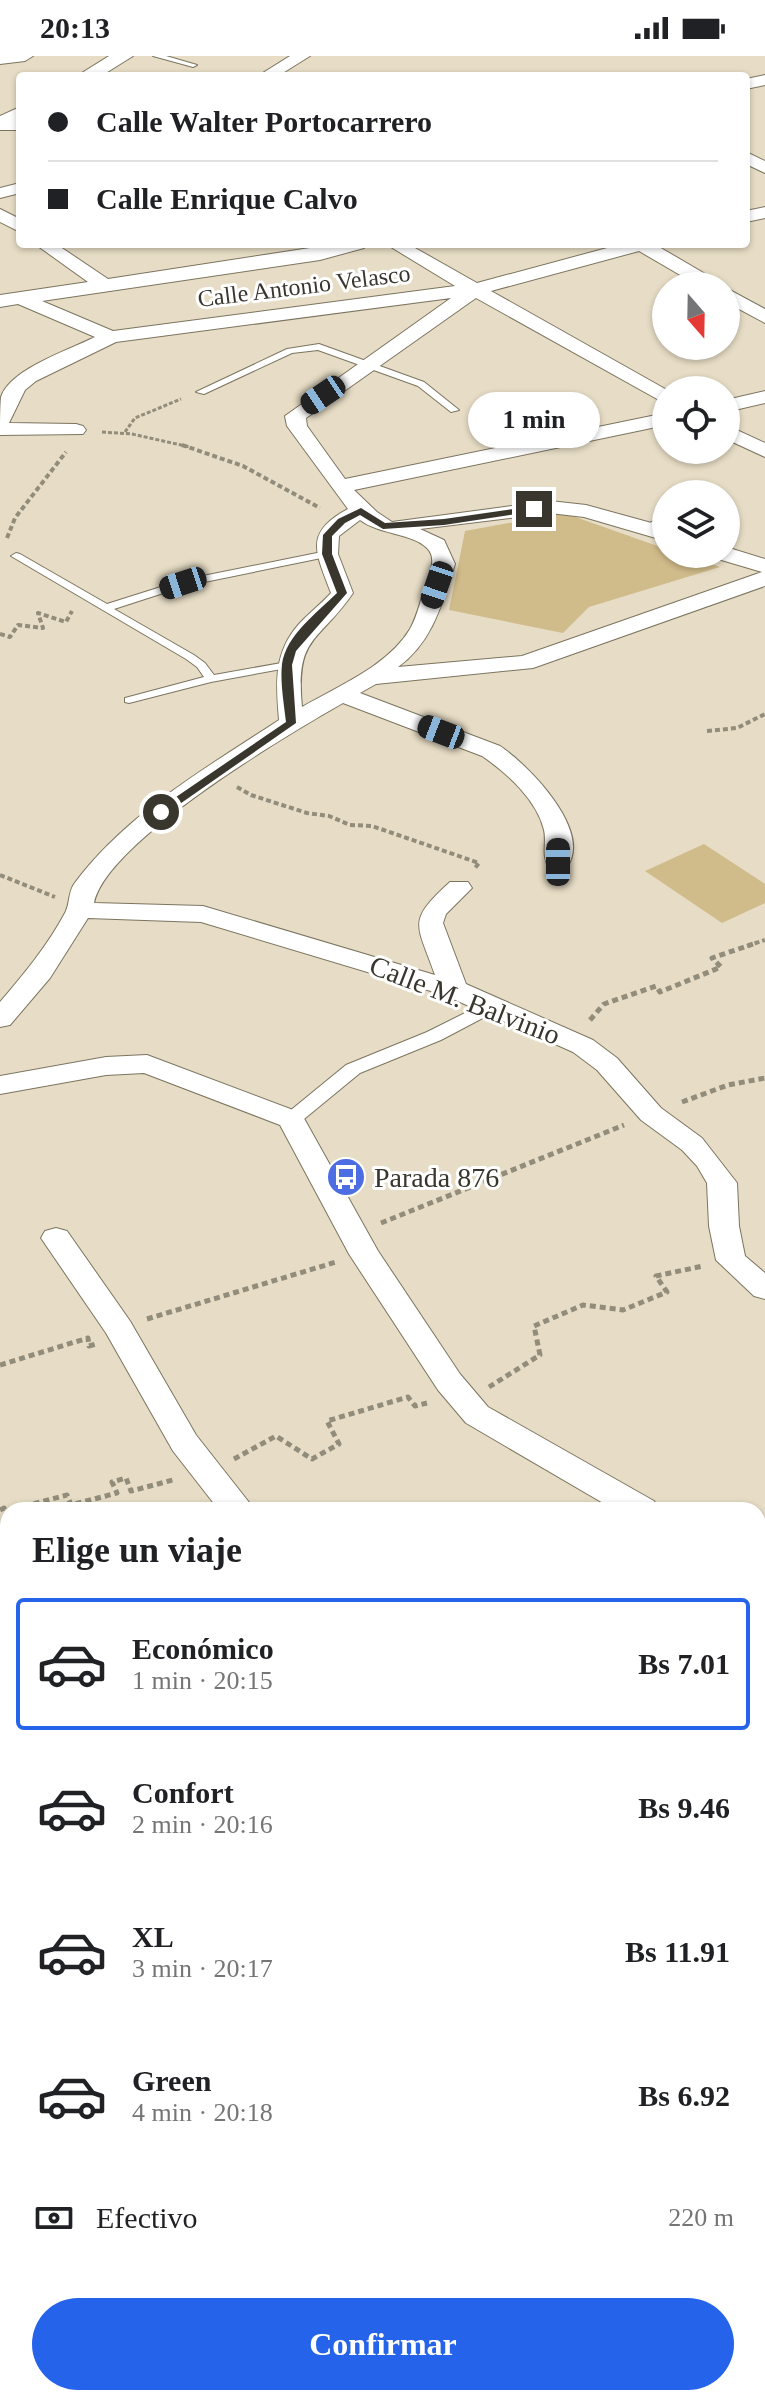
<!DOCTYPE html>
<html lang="es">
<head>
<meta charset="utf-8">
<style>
  :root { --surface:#fff; --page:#f2f2f2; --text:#202124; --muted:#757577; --line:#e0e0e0; --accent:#2563eb }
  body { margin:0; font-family:"Times New Roman",serif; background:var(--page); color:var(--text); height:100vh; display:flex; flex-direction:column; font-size:30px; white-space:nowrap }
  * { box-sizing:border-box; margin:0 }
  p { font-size:26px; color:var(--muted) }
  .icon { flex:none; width:44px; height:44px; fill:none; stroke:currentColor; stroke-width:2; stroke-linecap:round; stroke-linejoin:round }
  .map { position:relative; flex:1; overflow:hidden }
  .panel { position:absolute; left:0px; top:1446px; width:766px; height:904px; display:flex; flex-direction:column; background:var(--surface); border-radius:24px 24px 0 0; box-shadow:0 2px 6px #0004 }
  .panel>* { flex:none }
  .banner { position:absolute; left:16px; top:16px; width:734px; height:176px; border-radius:8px; box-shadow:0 2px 6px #0004; display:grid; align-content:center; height:176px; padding:0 32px; background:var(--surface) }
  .needle { width:52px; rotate:160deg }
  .buttons { position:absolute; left:652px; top:216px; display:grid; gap:16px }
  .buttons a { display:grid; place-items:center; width:88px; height:88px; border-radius:50%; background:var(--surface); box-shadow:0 2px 6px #0004; font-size:40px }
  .end { position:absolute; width:36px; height:36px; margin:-18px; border:10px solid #39362d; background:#fff; box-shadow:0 0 0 4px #fff }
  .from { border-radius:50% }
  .bubble { position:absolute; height:56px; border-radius:28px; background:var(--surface); box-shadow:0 2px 6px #0004; font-size:26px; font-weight:700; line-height:56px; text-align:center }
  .car { position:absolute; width:24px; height:48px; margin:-24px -12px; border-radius:10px; box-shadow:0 0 6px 2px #0007; background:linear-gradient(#222 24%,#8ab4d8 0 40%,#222 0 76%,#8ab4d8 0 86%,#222 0) }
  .banner b { display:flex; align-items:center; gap:28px; height:76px; font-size:30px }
  .banner b+b { border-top:2px solid var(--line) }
  .banner i { width:20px; height:20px; background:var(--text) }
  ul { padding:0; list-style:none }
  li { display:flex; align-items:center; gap:24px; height:132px; margin:0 16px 12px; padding:0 16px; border:4px solid transparent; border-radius:8px }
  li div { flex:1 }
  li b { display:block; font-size:30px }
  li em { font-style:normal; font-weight:700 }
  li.current { border-color:var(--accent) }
  li>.icon { width:72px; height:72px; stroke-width:1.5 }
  h2 { padding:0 32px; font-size:36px; line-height:96px }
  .pay { display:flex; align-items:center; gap:20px; height:88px; padding:0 32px; font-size:30px }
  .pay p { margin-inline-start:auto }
  .button { display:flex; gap:16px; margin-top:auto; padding:16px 32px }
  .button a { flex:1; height:92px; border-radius:48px; background:var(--accent); color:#fff; font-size:32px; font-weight:700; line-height:92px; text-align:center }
  .status { display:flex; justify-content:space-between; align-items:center; height:56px; padding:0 40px; background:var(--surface); direction:ltr }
  .status svg { height:22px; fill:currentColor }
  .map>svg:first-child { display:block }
  .green { fill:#d0bb8a }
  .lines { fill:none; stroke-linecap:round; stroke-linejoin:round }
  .service-casing { stroke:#7c745f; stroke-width:2 }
  .pedestrian-casing { stroke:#7c745f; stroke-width:2 }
  .minor-casing { stroke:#7c745f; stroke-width:2 }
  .tertiary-casing { stroke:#7c745f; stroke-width:2 }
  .path-far3 { stroke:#928c7b; stroke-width:3; stroke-dasharray:4 2; stroke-linecap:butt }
  .path-far2 { stroke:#928c7b; stroke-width:4; stroke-dasharray:5 3; stroke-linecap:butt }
  .path-far1 { stroke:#928c7b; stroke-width:5; stroke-dasharray:6 4; stroke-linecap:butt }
  .path { stroke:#928c7b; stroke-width:6; stroke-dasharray:8 5; stroke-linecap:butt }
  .service { fill:#fff; fill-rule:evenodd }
  .pedestrian { fill:#fff; fill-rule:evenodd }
  .minor { fill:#fff; fill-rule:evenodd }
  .tertiary { fill:#fff; fill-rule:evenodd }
  .route { fill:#39362d }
  .labels { text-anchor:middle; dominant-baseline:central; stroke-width:6; stroke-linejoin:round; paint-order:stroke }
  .far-street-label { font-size:24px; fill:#39362d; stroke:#fff }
  .street-label { font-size:28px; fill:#39362d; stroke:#fff }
  .poi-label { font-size:28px; fill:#39362d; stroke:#fff; text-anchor:start }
</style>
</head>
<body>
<div class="status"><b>20:13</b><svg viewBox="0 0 49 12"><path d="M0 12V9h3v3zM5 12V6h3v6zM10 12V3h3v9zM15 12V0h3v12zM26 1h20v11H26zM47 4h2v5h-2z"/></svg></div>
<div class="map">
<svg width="765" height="2350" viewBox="0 0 765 2350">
  <rect width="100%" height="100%" fill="#e7ddc6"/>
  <!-- green -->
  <g class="green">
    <polygon points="564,457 666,493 666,498 682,498 720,511 589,551 563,577 449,554 465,475"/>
    <polygon points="704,788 765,828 765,847 722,867 645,815"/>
  </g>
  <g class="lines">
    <defs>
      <g id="service">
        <polygon points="153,0 166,0 197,9 193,11"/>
        <polygon points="319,288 424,326 459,354 451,356 418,330 318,294 292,297 204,338 196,336 287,293"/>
        <polygon points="666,457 666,464 651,474 642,472"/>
        <polygon points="327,495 332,498 331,500 185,530 114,553 194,599 205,607 214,619 287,606 292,609 287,612 211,626 129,647 125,646 125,642 204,621 197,611 186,603 11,500 16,497 20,498 107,548 183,524"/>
      </g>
      <polygon id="pedestrian" points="493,943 500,945 503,949 500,953 441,984 360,1017 298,1068 291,1070 280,1063 346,1009 427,976"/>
      <g id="minor">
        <polygon points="0,0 33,0 25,5 0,8"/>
        <polygon points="290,0 310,0 278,20 258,20"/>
        <polygon points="765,19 765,29 746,33 746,23"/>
        <rect x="0" y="64" width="20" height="10"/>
        <polygon points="746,96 765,105 765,117 746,108"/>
        <polygon points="20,127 20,137 0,142 0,132"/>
        <polygon points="765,151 765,162 746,166 746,155"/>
        <polygon points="0,153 20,163 20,176 0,166"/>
        <path d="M35,188H56L108,223L336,188H366L364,192L320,204L42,245L113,275L455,230L386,188H408L477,227L622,188H654L719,226L721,230H699L639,195L491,235L667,334L666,348L476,242L306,362L307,370L345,423L666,357V369L354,434L377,456L392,466L550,445L586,449L666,471V485L584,461L550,457L420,473L444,484L455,508C442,547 433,586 398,611L522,600L762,516L718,503L715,498H726V491L765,503V530L533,612L376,628L360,637L500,690C528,709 593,774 567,811H549C541,801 547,786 544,774C537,744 507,717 482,700L343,647C287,679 106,786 94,847L203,850L435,919C417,867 406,866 450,826H468L472,832L446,858L443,867L466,928L593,984L617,1002L661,1052L702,1082L737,1127L739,1170L745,1200L765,1217V1243L754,1240L716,1204L709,1170L707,1127L697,1110L682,1094L641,1064L597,1014L573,996L444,939L201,866L88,862L50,922L10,969L0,971V946C24,918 48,889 65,857C70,848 68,837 74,828C127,757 206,712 279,664C276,629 273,597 299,568C309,557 321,548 331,537C316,497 303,477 348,453L287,370L285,360L451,242L116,286L36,325L25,334L9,367L76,368L83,370L86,374L83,378L0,379C0,368 0,352 1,341C10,313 69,294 95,281L18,248L0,251V239L88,226ZM360,464C380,479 412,477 427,492C437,502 430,515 427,527C421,541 418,559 410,573C388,610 338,630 302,651C295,579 319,587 353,537L338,498L339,480Z"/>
        <polygon points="726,232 765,253 765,267 726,246"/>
        <polygon points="765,335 765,347 726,356 726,344"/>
        <polygon points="726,369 765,387 765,401 726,383"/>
        <polygon points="147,999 301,1057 378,1195 460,1318 488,1351 654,1445 659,1454 615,1454 466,1367 438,1334 349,1198 280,1069 144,1017 106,1019 0,1038 0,1020 106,1001"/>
        <polygon points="56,1172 67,1175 130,1265 196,1379 255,1454 219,1454 173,1395 106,1277 41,1182 45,1175"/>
        <polygon points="758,1506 765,1508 765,1536 758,1534"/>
        <polygon points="758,1763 765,1765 765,1795 758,1793"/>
        <polygon points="8,1902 8,1938 0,1940 0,1904"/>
        <rect x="758" y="2013" width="7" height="36"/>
        <polygon points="165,2342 209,2342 211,2350 167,2350"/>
        <polygon points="430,2342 477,2342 473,2350 426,2350"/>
      </g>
      <g id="tertiary">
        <polygon points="109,0 133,0 101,20 77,20"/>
        <polygon points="20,51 20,65 0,74 0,60"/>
      </g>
    </defs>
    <!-- service casing -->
    <use href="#service" class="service-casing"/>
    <!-- pedestrian casing -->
    <use href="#pedestrian" class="pedestrian-casing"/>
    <!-- minor casing -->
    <use href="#minor" class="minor-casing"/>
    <!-- tertiary casing -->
    <use href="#tertiary" class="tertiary-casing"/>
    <!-- path-far3 -->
    <g class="path-far3">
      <polyline points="102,376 132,378 190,391"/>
      <polyline points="125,376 135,362 181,343"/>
    </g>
    <!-- path-far2 -->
    <g class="path-far2">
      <polyline points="182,389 243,410 320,452"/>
      <polyline points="7,482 15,462 66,396"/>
      <polyline points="0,578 10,581 18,569 43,572 38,557 66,566 72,555"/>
      <polyline points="707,675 737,672 765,658"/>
      <polyline points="237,731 251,739 307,757 329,760 350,769 372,770 479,807 475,812"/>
      <polyline points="0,819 55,841"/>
      <polyline points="747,890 765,884"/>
    </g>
    <!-- path-far1 -->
    <g class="path-far1">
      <polyline points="590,964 604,948 656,930 660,936 721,911 712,902 753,888"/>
      <polyline points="682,1046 728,1029 765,1022"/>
      <polyline points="381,1167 624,1069"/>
      <polyline points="147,1263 336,1206"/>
      <polyline points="0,1309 88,1282 89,1290 96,1288"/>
      <polyline points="489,1331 540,1299 534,1270 583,1249 623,1254 667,1236 656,1220 703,1210"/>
      <polyline points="234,1403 276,1380 312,1403 339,1388 327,1365 408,1341 415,1350 427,1347"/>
      <polyline points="0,1454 4,1452 8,1464"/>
      <polyline points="30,1454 29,1449 67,1439 71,1449 117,1437 112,1426 126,1422 131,1435 173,1424"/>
    </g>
    <!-- path -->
    <g class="path">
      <polyline points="758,1586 765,1583"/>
      <polyline points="526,2342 545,2350"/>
    </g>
    <!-- service -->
    <use href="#service" class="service"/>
    <!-- pedestrian -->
    <use href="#pedestrian" class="pedestrian"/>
    <!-- minor -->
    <use href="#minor" class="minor"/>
    <!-- tertiary -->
    <use href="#tertiary" class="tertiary"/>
  </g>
  <!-- route -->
  <path class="route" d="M534,450L537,455L444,469L383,473L360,459L345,467L332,480V498L347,537L296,595L292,609L296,667L164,759H157V754L286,666C284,648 280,626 282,608C286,579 318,556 337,537L322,498L323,479L338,463L361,452L385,467L444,463Z"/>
  <!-- icons -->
  <defs>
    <symbol id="bus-disc" viewBox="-11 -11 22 22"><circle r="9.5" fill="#4c6ee2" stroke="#fff"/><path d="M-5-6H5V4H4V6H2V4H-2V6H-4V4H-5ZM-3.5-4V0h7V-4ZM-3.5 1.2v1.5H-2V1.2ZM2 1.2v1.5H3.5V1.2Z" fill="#fff"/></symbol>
  </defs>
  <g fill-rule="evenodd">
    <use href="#bus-disc" x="324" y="1099" width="44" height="44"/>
  </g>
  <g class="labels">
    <!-- far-street labels -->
    <g class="far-street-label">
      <text transform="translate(304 230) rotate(-7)">Calle Antonio Velasco</text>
    </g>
    <!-- street labels -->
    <g class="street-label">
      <text transform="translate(465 944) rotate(21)">Calle M. Balvinio</text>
    </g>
    <!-- poi labels -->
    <g class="poi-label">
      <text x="374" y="1121">Parada 876</text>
    </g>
  </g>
</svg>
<div class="buttons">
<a><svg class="needle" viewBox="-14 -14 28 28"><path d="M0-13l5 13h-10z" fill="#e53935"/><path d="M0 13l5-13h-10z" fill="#757577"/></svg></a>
<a><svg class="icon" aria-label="locate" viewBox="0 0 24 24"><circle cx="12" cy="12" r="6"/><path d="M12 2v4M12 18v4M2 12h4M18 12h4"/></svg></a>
<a><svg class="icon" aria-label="layers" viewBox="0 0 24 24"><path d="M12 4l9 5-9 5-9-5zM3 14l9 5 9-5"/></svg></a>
</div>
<i class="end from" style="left:161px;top:756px"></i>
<i class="end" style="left:534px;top:453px"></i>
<div class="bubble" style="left:468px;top:336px;width:132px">1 min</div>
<i class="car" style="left:323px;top:339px;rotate:236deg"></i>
<i class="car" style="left:183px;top:527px;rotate:252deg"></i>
<i class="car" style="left:437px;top:529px;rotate:199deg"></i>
<i class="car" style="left:441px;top:676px;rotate:291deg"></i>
<i class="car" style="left:558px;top:806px;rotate:0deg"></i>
<div class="banner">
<b><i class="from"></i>Calle Walter Portocarrero</b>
<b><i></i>Calle Enrique Calvo</b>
</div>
<section class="panel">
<h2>Elige un viaje</h2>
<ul>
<li class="current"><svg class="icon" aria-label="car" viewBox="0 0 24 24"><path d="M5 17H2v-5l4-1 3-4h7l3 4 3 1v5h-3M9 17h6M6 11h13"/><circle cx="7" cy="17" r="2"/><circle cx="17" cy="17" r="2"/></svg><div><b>Económico</b><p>1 min · 20:15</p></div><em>Bs 7.01</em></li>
<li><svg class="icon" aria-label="car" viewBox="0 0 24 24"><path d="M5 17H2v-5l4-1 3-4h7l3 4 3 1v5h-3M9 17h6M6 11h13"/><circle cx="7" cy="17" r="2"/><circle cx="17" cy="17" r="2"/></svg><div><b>Confort</b><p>2 min · 20:16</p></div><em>Bs 9.46</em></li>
<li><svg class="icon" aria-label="car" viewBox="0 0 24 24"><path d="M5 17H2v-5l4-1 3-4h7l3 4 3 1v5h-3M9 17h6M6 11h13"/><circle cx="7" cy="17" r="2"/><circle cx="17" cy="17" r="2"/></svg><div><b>XL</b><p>3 min · 20:17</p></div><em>Bs 11.91</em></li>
<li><svg class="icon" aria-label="car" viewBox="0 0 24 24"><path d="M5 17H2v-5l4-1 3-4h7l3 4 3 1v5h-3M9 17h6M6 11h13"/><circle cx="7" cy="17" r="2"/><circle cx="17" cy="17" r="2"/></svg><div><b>Green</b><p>4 min · 20:18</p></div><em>Bs 6.92</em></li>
</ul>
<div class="pay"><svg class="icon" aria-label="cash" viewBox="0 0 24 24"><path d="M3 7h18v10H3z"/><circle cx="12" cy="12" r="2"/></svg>Efectivo<p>220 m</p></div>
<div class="button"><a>Confirmar</a></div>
</section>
</div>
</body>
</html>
